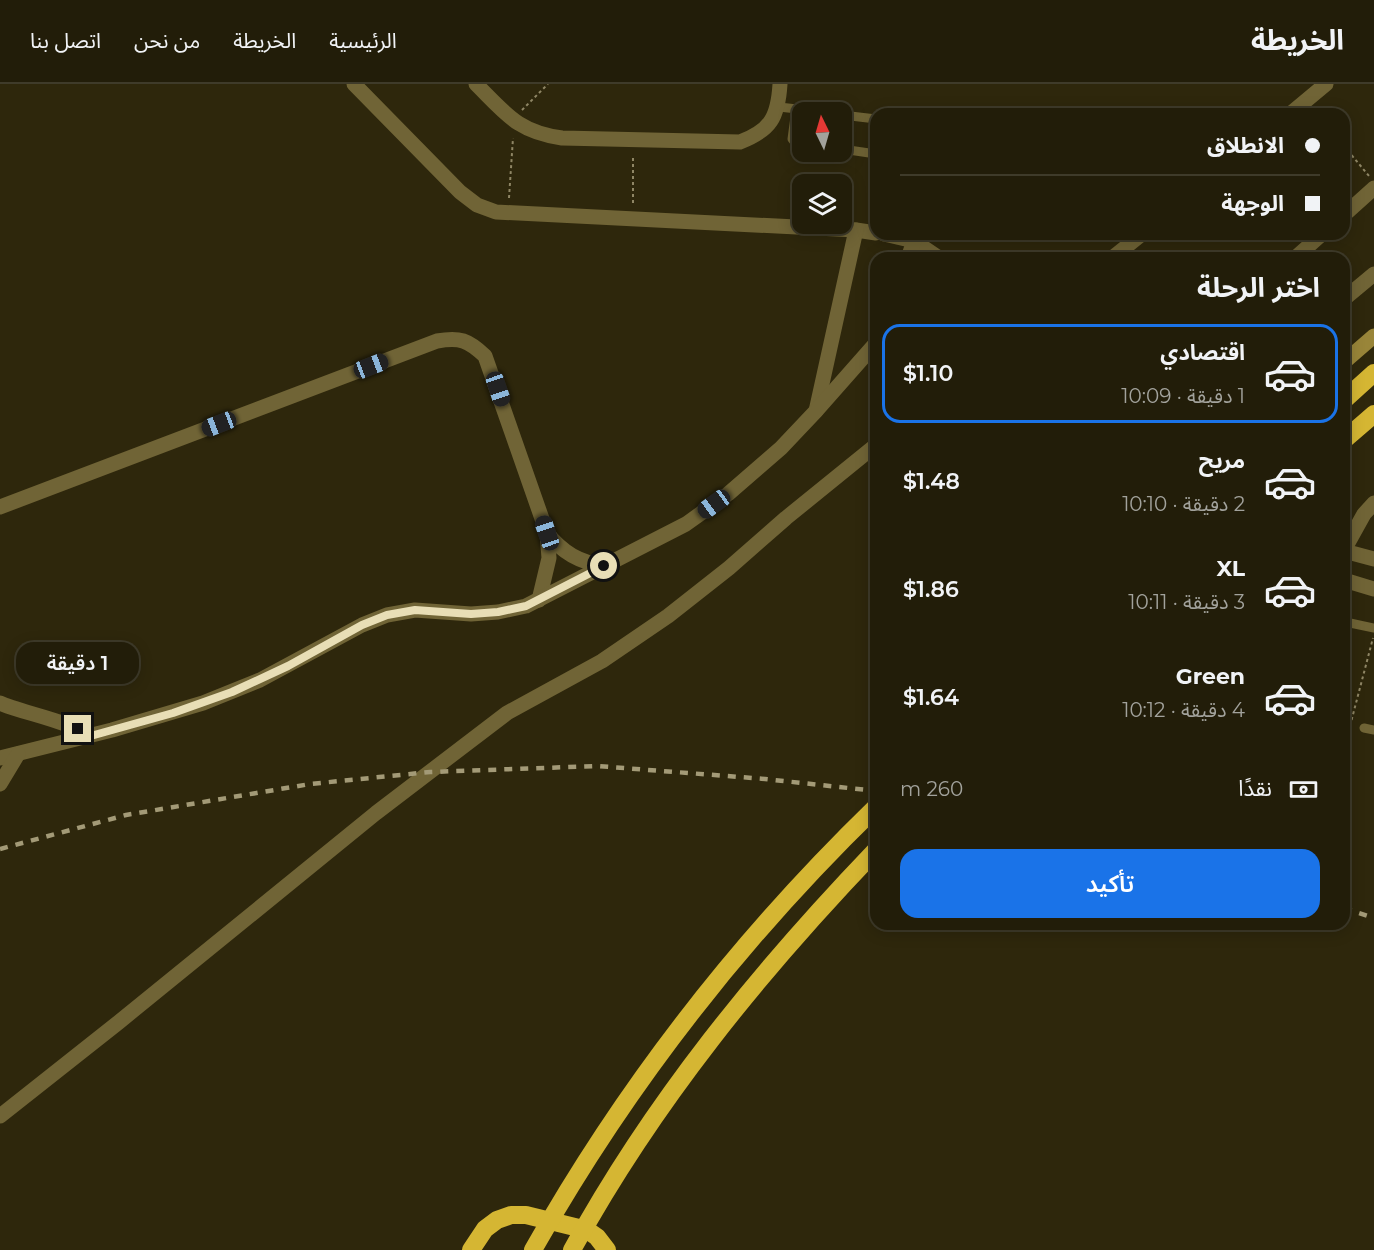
<!DOCTYPE html>
<html lang="ar">
<head>
<meta charset="utf-8">
<style>
  :root { --surface:#221d09; --page:#2e2a17; --text:#f1f3f6; --muted:#a2a29c; --line:#3f3b2a; --accent:#1a73e8 }
  body { margin:0; font-family:Montserrat,"Noto Sans Arabic",sans-serif; background:var(--page); color:var(--text); direction:rtl; height:100vh; display:flex; flex-direction:column; font-size:22px; white-space:nowrap }
  * { box-sizing:border-box; margin:0 }
  p { font-size:20px; color:var(--muted) }
  .icon { flex:none; width:33px; height:33px; fill:none; stroke:currentColor; stroke-width:2; stroke-linecap:round; stroke-linejoin:round }
  .map { position:relative; flex:1; overflow:hidden; direction:ltr }
  .drawer { position:absolute; left:870px; top:168px; width:480px; height:678px; display:flex; flex-direction:column; background:var(--surface); border-radius:18px; box-shadow:0 3px 15px #0003,0 0 0 2px var(--line); direction:rtl }
  .drawer>* { flex:none }
  .hud { position:absolute; left:870px; top:24px; width:480px; height:132px; border-radius:18px; box-shadow:0 3px 15px #0003,0 0 0 2px var(--line); direction:rtl; display:grid; align-content:center; height:132px; padding:0 30px; background:var(--surface) }
  .needle { width:39px; rotate:355deg }
  .fabs { position:absolute; left:792px; top:18px; display:grid; gap:12px }
  .fabs a { display:grid; place-items:center; width:60px; height:60px; border-radius:12px; background:var(--surface); box-shadow:0 3px 15px #0003,0 0 0 2px var(--line); font-size:30px }
  .end { position:absolute; width:27px; height:27px; margin:-14px; border:8px solid #e8deb6; background:#111; box-shadow:0 0 0 3px #111 }
  .from { border-radius:50% }
  .bubble { position:absolute; height:42px; border-radius:18px; background:var(--surface); box-shadow:0 3px 15px #0003,0 0 0 2px var(--line); font-size:20px; font-weight:600; line-height:42px; text-align:center; direction:rtl }
  .car { position:absolute; width:18px; height:36px; margin:-18px -9px; border-radius:8px; box-shadow:0 0 4px 2px #0007; background:linear-gradient(#222 24%,#8ab4d8 0 40%,#222 0 76%,#8ab4d8 0 86%,#222 0) }
  .hud b { display:flex; align-items:center; gap:21px; height:57px; font-size:22px }
  .hud b+b { border-top:2px solid var(--line) }
  .hud i { width:15px; height:15px; background:var(--text) }
  ul { padding:0; list-style:none }
  li { display:flex; align-items:center; gap:18px; height:99px; margin:0 12px 9px; padding:0 18px; border:3px solid transparent; border-radius:18px }
  li div { flex:1 }
  li b { display:block; font-size:22px }
  li em { font-style:normal; font-weight:600 }
  li.selected { border-color:var(--accent) }
  li>.icon { width:54px; height:54px; stroke-width:1.5 }
  h2 { padding:0 30px; font-size:27px; line-height:72px }
  .pay { display:flex; align-items:center; gap:15px; height:66px; padding:0 30px; font-size:22px }
  .pay p { margin-inline-start:auto }
  .cta { display:flex; gap:12px; margin-top:auto; padding:12px 30px }
  .cta a { flex:1; height:69px; border-radius:18px; background:var(--accent); color:#fff; font-size:24px; font-weight:600; line-height:69px; text-align:center }
  header { display:flex; align-items:center; gap:36px; box-sizing:border-box; height:84px; padding:0 30px; background:var(--surface); border-bottom:2px solid var(--line) }
  header strong { font-size:28px }
  nav { display:flex; gap:33px; margin-inline-start:auto; font-size:21px }
  .map>svg:first-child { display:block }
  .lines { fill:none; stroke-linecap:round; stroke-linejoin:round }
  .path { stroke:#8f8665; stroke-width:2; stroke-dasharray:3 3; stroke-linecap:butt }
  .lane { stroke:#706436; stroke-width:9 }
  .street { stroke:#706436; stroke-width:15 }
  .secondary { stroke:#998539; stroke-width:15 }
  .highway { stroke:#d5b633; stroke-width:18 }
  .rail { stroke:#a39a77; stroke-width:4.5; stroke-dasharray:8 8; stroke-linecap:butt }
  .highway-bridge { stroke:#d5b633; stroke-width:18 }
  .route { stroke:#e8deb6; stroke-width:8 }
</style>
</head>
<body>
<header>
<strong>الخريطة</strong>
<nav><a>الرئيسية</a><a>الخريطة</a><a>من نحن</a><a>اتصل بنا</a></nav>
</header>
<div class="map">
<svg width="1374" height="1166" viewBox="0 0 1374 1166">
  <rect width="100%" height="100%" fill="#2e270c"/>
  <g class="lines">
    <!-- path -->
    <g class="path">
      <polyline points="522,26 548,0"/>
      <polyline points="1344,62 1369,92"/>
      <polyline points="509,114 513,54"/>
      <polyline points="633,119 633,71"/>
      <polyline points="1344,513 1351,515"/>
      <polyline points="1344,665 1373,554"/>
    </g>
    <!-- lane -->
    <g class="lane">
      <polyline points="779,23 824,28"/>
      <polyline points="796,25 792,55 796,60 802,60"/>
      <polyline points="842,31 876,35"/>
      <polyline points="842,65 876,70"/>
      <polyline points="1350,539 1374,544"/>
      <polyline points="1364,644 1374,646"/>
    </g>
    <!-- street -->
    <g class="street">
      <polyline points="354,0 460,108 477,121 496,128 856,146 876,149"/>
      <path d="M476,0C506,30 518,48 562,54L740,58C771,46 778,33 780,0"/>
      <polyline points="1290,30 1326,0"/>
      <polyline points="1344,131 1374,104"/>
      <polyline points="884,150 914,157 939,174"/>
      <polyline points="908,174 914,157"/>
      <polyline points="1112,174 1142,150"/>
      <polyline points="1295,174 1322,150"/>
      <polyline points="1344,215 1374,190"/>
      <polyline points="816,327 856,146"/>
      <path d="M0,423L437,257C460,253 468,256 485,272L547,449L549,474L539,516"/>
      <path d="M547,449C563,469 579,478 604,482"/>
      <polyline points="1344,466 1364,430 1374,419"/>
      <polyline points="1344,467 1374,475"/>
      <polyline points="1344,496 1374,505"/>
      <path d="M0,619C18,628 79,639 87,653"/>
      <polyline points="0,674 112,646 203,619 260,596 362,541 387,531 415,526 471,530 498,528 526,522 686,440 728,410 781,364 816,327 876,259"/>
      <polyline points="0,700 18,670"/>
      <polyline points="0,1032 119,938 376,729 507,629 602,577 668,532 729,484 786,434 876,361"/>
    </g>
    <!-- secondary -->
    <polyline class="secondary" points="1344,278 1374,252"/>
    <!-- highway -->
    <g class="highway">
      <polyline points="1344,316 1374,289"/>
      <polyline points="1344,356 1374,330"/>
      <polyline points="471,1166 485,1145 497,1136 511,1131 526,1131 587,1146 597,1153 607,1166"/>
    </g>
    <!-- rail -->
    <g class="rail">
      <polyline points="0,765 126,731 310,700 430,688 598,682 765,695 876,707"/>
      <polyline points="1344,824 1374,834"/>
    </g>
    <!-- highway-bridge -->
    <g class="highway-bridge">
      <path d="M533,1166C625,1003 742,853 876,723"/>
      <path d="M572,1166C653,1018 760,887 876,766"/>
    </g>
  </g>
  <g class="lines">
    <!-- route -->
    <polyline class="route" points="78,645 84,648 87,653 173,629 232,608 288,582 362,541 387,531 415,526 471,530 498,528 526,522 604,482"/>
  </g>
</svg>
<div class="fabs">
<a><svg class="needle" viewBox="-14 -14 28 28"><path d="M0-13l5 13h-10z" fill="#e53935"/><path d="M0 13l5-13h-10z" fill="#a2a29c"/></svg></a>
<a><svg class="icon" aria-label="layers" viewBox="0 0 24 24"><path d="M12 4l9 5-9 5-9-5zM3 14l9 5 9-5"/></svg></a>
</div>
<i class="end from" style="left:604px;top:482px"></i>
<i class="end" style="left:78px;top:645px"></i>
<div class="bubble" style="left:16px;top:558px;width:123px">1 دقيقة</div>
<i class="car" style="left:371px;top:282px;rotate:69deg"></i>
<i class="car" style="left:498px;top:305px;rotate:161deg"></i>
<i class="car" style="left:219px;top:340px;rotate:249deg"></i>
<i class="car" style="left:714px;top:420px;rotate:234deg"></i>
<i class="car" style="left:547px;top:449px;rotate:341deg"></i>
<div class="hud">
<b><i class="from"></i>الانطلاق</b>
<b><i></i>الوجهة</b>
</div>
<section class="drawer">
<h2>اختر الرحلة</h2>
<ul>
<li class="selected"><svg class="icon" aria-label="car" viewBox="0 0 24 24"><path d="M5 17H2v-5l4-1 3-4h7l3 4 3 1v5h-3M9 17h6M6 11h13"/><circle cx="7" cy="17" r="2"/><circle cx="17" cy="17" r="2"/></svg><div><b>اقتصادي</b><p>1 دقيقة · 10:09</p></div><em>$1.10</em></li>
<li><svg class="icon" aria-label="car" viewBox="0 0 24 24"><path d="M5 17H2v-5l4-1 3-4h7l3 4 3 1v5h-3M9 17h6M6 11h13"/><circle cx="7" cy="17" r="2"/><circle cx="17" cy="17" r="2"/></svg><div><b>مريح</b><p>2 دقيقة · 10:10</p></div><em>$1.48</em></li>
<li><svg class="icon" aria-label="car" viewBox="0 0 24 24"><path d="M5 17H2v-5l4-1 3-4h7l3 4 3 1v5h-3M9 17h6M6 11h13"/><circle cx="7" cy="17" r="2"/><circle cx="17" cy="17" r="2"/></svg><div><b>XL</b><p>3 دقيقة · 10:11</p></div><em>$1.86</em></li>
<li><svg class="icon" aria-label="car" viewBox="0 0 24 24"><path d="M5 17H2v-5l4-1 3-4h7l3 4 3 1v5h-3M9 17h6M6 11h13"/><circle cx="7" cy="17" r="2"/><circle cx="17" cy="17" r="2"/></svg><div><b>Green</b><p>4 دقيقة · 10:12</p></div><em>$1.64</em></li>
</ul>
<div class="pay"><svg class="icon" aria-label="cash" viewBox="0 0 24 24"><path d="M3 7h18v10H3z"/><circle cx="12" cy="12" r="2"/></svg>نقدًا<p>260 m</p></div>
<div class="cta"><a>تأكيد</a></div>
</section>
</div>
</body>
</html>
